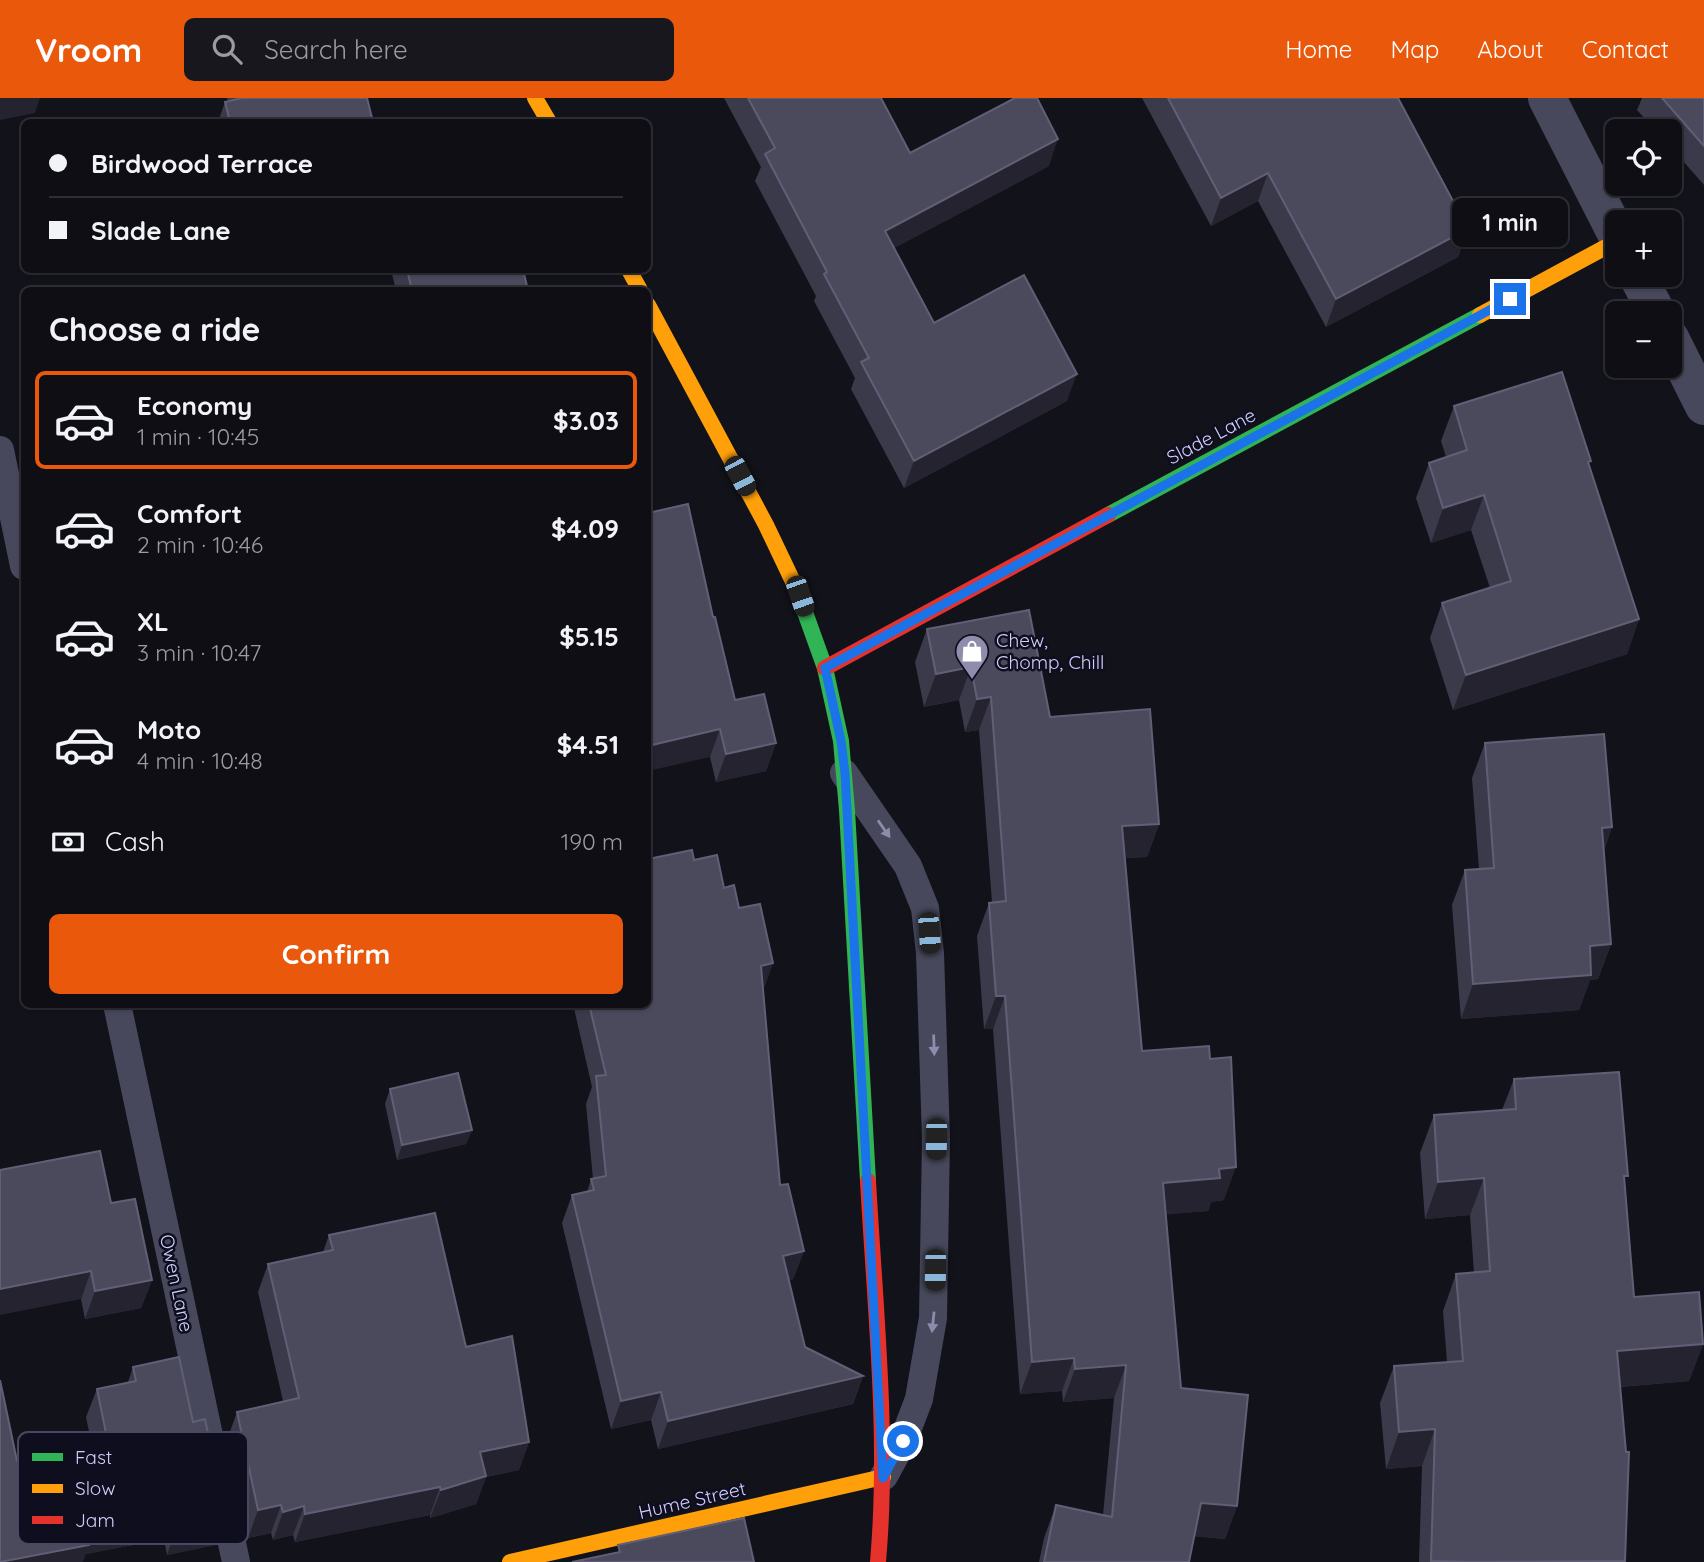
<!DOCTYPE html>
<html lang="en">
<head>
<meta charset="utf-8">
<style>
  :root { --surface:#0e0e14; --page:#17171d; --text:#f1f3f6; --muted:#9b9ca0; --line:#2e2e34; --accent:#ea580c }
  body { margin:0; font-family:Quicksand,sans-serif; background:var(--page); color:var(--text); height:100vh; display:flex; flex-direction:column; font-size:26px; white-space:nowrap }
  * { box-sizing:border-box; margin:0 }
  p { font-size:23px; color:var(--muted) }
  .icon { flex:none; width:38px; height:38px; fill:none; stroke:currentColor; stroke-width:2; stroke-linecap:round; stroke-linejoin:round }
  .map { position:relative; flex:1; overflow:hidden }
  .panel { position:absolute; left:21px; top:189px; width:630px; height:721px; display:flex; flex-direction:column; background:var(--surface); border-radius:10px; box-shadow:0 2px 5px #0004,0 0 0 2px var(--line) }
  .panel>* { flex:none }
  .guide { position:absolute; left:21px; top:21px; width:630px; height:154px; border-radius:10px; box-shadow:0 2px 5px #0004,0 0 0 2px var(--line); display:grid; align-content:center; height:154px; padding:0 28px; background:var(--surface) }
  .fabs { position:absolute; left:1605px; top:21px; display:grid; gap:14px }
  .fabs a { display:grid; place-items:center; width:77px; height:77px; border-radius:10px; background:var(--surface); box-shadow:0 2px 5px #0004,0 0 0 2px var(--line); font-size:35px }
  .end { position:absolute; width:32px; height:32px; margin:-16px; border:9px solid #1a73e8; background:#fff; box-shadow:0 0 0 4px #fff }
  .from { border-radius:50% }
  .bubble { position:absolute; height:49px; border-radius:10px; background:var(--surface); box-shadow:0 2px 5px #0004,0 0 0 2px var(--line); font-size:23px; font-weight:800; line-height:49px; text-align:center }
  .car { position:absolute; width:21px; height:42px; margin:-21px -10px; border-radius:9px; box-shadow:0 0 5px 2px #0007; background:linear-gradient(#222 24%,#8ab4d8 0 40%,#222 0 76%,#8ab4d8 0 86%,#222 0) }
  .guide b { display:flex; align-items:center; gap:24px; height:66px; font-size:26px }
  .guide b+b { border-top:2px solid var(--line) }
  .guide i { width:18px; height:18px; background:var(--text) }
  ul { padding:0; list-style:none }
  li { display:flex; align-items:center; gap:21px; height:98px; margin:0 14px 10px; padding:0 14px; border:4px solid transparent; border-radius:10px }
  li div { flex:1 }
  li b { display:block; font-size:26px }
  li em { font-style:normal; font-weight:800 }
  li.selected { border-color:var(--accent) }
  li>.icon { width:63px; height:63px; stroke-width:1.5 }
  h2 { padding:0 28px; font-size:32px; line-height:84px }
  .pay { display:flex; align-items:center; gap:18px; height:77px; padding:0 28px; font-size:26px }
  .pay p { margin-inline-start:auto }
  .cta { display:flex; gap:14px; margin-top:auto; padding:14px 28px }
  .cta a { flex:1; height:80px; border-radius:10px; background:var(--accent); color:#fff; font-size:28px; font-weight:800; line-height:80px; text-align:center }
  header { display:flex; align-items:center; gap:42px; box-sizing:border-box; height:98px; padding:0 35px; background:var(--accent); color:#fff }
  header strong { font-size:33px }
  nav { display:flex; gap:38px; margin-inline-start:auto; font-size:24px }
  .search { width:490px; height:63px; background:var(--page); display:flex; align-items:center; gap:18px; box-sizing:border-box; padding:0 24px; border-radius:10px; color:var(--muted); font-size:26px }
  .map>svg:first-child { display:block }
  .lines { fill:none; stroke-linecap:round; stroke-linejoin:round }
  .lane { stroke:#47485b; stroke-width:28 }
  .street { stroke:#47485b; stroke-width:38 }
  .fast { stroke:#30b455; stroke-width:16 }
  .slow { stroke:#ff9f0a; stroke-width:16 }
  .jam { stroke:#e5322d; stroke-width:16 }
  .wall { fill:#3b3a4a }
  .shaded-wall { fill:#24232f }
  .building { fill:#4b4a5d; stroke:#605f76; stroke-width:2 }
  .oneway { fill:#8c8cac }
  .route { stroke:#1a73e8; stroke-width:9 }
  .labels { text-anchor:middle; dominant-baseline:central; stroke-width:5; stroke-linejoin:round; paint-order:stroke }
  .street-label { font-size:19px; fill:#d0cffc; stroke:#0f0e1e }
  .poi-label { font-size:19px; fill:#d0cffc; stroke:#0f0e1e; text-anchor:start }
  .key { fill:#0f0e1e; stroke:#494861; stroke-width:2 }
  .key-label { font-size:19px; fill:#d0cffc }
</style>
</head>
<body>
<header>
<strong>Vroom</strong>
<div class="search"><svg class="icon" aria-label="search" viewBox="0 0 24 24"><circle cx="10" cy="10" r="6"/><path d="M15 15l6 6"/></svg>Search here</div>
<nav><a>Home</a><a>Map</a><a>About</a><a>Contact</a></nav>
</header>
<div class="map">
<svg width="1704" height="1464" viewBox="0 0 1704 1464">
  <rect width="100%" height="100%" fill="#12121a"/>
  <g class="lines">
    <!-- lane -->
    <g class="lane">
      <polyline points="0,352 24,468"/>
      <polyline points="844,675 908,768 925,810 930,855 936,1041 933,1220 919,1301 903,1343 884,1378"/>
      <polyline points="117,906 236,1464"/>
    </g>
    <!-- street -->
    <g class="street">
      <polyline points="1547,0 1617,137"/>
      <polyline points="1637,177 1657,215"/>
      <polyline points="1670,240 1704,308"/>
    </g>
    <!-- fast -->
    <g class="fast">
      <polyline points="1108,417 1480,217"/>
      <polyline points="797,492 825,570 841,643 847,712 868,1083"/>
    </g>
    <!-- slow -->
    <g class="slow">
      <polyline points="535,0 549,24"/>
      <polyline points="629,172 640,192"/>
      <polyline points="648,207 766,427 797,492"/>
      <polyline points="1480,217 1617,143"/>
      <polyline points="510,1464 883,1379"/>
    </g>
    <!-- jam -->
    <g class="jam">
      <polyline points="825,570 1108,417"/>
      <path d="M868,1083C875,1210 889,1338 878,1464"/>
    </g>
  </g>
  <!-- wall -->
  <g class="wall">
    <polygon points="227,0 367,0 373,24 218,24 225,4 228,3"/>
    <polygon points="724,0 881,0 910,55 1049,68 894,150 934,225 1067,303 904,390 851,291 855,280 814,203 816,198 755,83 761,69"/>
    <polygon points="1142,0 1398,0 1468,131 1458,159 1326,229 1258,103 1211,128"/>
    <polygon points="1642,0 1704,0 1704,87 1670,48 1670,33 1656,33 1637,12"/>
    <polygon points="391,172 523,172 528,192 396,192"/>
    <polygon points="1454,308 1589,368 1639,521 1627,556 1453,612 1430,540 1442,505 1490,490 1471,432 1431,445 1416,400 1429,365 1446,359 1441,343"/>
    <polygon points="713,519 735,602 776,645 766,673 716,684 710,659"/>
    <polygon points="927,531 1050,619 1159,726 1147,759 1125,760 1142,953 1224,1102 1211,1104 1208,1113 1166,1116 1181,1290 1237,1408 1225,1441 1194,1438 1189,1464 1039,1464 1044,1440 1056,1407 1103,1417 1114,1300 1063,1304 1062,1293 1020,1296 993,931 984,931 977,838 989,805 992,804 979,632 965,634 959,602 924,609 915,564"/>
    <polygon points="1485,645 1612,729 1604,752 1611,846 1598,881 1590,882 1579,912 1461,921 1452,807 1465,772 1479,771 1472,680"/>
    <polygon points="694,762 724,790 739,810 773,865 763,892 780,1087 804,1153 793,1181 789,1182 805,1249 863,1278 853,1306 658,1351 651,1322 611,1331 562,1125 572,1097 587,1094 591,1081 593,1081 586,1006 592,989 573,906 648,906"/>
    <polygon points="1514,981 1625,1087 1634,1199 1703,1246 1689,1283 1620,1289 1626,1354 1629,1354 1625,1464 1419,1464 1422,1368 1386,1371 1380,1305 1394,1268 1447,1264 1443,1213 1456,1176 1474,1175 1470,1117 1425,1121 1420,1055 1434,1017 1502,1012"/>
    <polygon points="390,991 472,1032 466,1046 397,1062 385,1006"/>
    <polygon points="111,1105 152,1182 141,1210 85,1221 81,1201"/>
    <polygon points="329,1137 466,1249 529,1344 519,1372 486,1379 476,1406 430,1420 430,1417 295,1444 293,1437 273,1442 271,1435 248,1440 227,1342 237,1314 283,1303 258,1194 268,1166 323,1154"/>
    <polygon points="133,1269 193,1324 226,1419 215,1447 167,1457 164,1441 86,1456 17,1363 92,1348 86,1319 97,1291 128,1284"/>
  </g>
  <!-- shaded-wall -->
  <g class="shaded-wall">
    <polygon points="0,0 40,0 35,15 0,22"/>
    <polygon points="1058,41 1049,68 875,160 885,133"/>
    <polygon points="1268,75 1258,103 1211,128 1221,100"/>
    <polygon points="1468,131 1458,159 1326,229 1336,201"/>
    <polygon points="1077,276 1067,303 904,390 914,363"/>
    <polygon points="1484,397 1471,432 1431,445 1443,410"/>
    <polygon points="1639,521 1627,556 1453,612 1466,577"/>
    <polygon points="971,569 959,602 924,609 936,576"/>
    <polygon points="991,599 979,632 965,634 977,601"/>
    <polygon points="720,631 710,659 648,673 648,648"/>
    <polygon points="776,645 766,673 716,684 726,656"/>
    <polygon points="1159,726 1147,759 1110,761 1122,728"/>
    <polygon points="1612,729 1599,764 1602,730"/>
    <polygon points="1611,846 1598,881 1590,882 1579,912 1461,921 1473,886 1590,848"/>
    <polygon points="773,865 763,893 761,868"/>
    <polygon points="996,898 1005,898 993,931 984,931"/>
    <polygon points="472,1032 466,1046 397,1062 402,1047"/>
    <polygon points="1236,1069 1224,1102 1211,1104 1208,1113 1151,1118 1163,1085 1219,1071"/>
    <polygon points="1484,1080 1470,1117 1425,1121 1438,1084"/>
    <polygon points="804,1153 793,1181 773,1186 783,1158"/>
    <polygon points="91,1173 81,1201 0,1217 0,1191"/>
    <polygon points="152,1182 141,1210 85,1221 95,1193"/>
    <polygon points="1703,1246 1689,1283 1604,1290 1617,1253"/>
    <polygon points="1074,1260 1062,1293 1020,1296 1032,1264"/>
    <polygon points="1126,1267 1114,1300 1063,1304 1075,1271"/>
    <polygon points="863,1278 853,1306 658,1351 668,1323"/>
    <polygon points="661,1294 651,1322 611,1331 621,1303"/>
    <polygon points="1435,1331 1422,1368 1386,1371 1399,1334"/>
    <polygon points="529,1344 519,1372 486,1379 476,1406 430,1420 441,1392 480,1354"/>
    <polygon points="440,1389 430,1417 295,1444 305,1416"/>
    <polygon points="1201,1405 1237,1408 1225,1441 1189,1438"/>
    <polygon points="281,1407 271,1435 248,1440 258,1412"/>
    <polygon points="304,1408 293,1437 273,1442 283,1414"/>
    <polygon points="174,1413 164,1441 86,1456 83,1464 5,1464 86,1430"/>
    <polygon points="226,1419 215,1447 167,1457 177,1428"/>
  </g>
  <!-- building -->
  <g class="building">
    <polygon points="242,0 367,0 373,24 230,24 225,4"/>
    <polygon points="748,0 881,0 910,55 1015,0 1037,0 1058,41 885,133 934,225 1024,177 1077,276 914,363 861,264 869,260 824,176 827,174 765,56 775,50"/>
    <polygon points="1168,0 1398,0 1468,131 1336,201 1268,75 1221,100"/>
    <polygon points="1662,0 1704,0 1704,48"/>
    <polygon points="407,172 523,172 528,192 412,192"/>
    <polygon points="1562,274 1591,363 1588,364 1639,521 1466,577 1442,505 1511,483 1484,397 1443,410 1429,365 1467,352 1454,308"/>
    <polygon points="688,406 713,519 715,519 735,602 764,596 776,645 726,656 720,631 648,648 648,415"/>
    <polygon points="1029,512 1050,619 1150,611 1159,726 1122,728 1142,953 1209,948 1210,961 1231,959 1236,1069 1219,1071 1220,1080 1163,1085 1181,1290 1248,1297 1237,1408 1201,1405 1189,1464 1044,1464 1056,1407 1112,1419 1126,1267 1075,1271 1074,1260 1032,1264 1005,898 996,898 989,805 1006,803 991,599 977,601 971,569 936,576 927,531"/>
    <polygon points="1604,636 1612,729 1602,730 1611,846 1590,848 1591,877 1473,886 1465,772 1494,770 1485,645"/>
    <polygon points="692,752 694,762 717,757 724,790 734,787 739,810 760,806 773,865 761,868 780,1087 788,1086 804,1153 783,1158 805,1249 863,1278 668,1323 661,1294 621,1303 572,1097 594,1092 591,1081 606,1078 596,978 606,977 589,906 648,906 648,761"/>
    <polygon points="1619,974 1628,1078 1624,1078 1634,1199 1699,1194 1703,1246 1617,1253 1626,1354 1629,1354 1625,1463 1468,1464 1431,1463 1435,1331 1399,1334 1394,1268 1463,1263 1456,1176 1490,1173 1484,1080 1438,1084 1434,1017 1516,1011 1514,981"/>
    <polygon points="458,975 472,1032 402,1047 390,991"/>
    <polygon points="100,1053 111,1105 135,1101 152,1182 95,1193 91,1173 0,1191 0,1072"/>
    <polygon points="435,1115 466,1249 512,1238 529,1344 480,1354 486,1378 441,1392 440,1389 305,1416 304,1408 283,1414 281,1407 258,1412 237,1314 299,1300 268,1166 333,1152 329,1137"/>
    <polygon points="179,1259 193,1324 205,1321 226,1419 177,1428 174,1413 86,1430 89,1447 0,1464 0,1282 17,1363 108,1345 97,1291 136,1283 133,1269"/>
    <polygon points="744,1420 754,1464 572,1464 620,1454 618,1447"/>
  </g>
  <!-- one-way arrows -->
  <defs><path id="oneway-solid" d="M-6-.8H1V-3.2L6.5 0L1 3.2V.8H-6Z" transform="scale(1.75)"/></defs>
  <g class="oneway">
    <use href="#oneway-solid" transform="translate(884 731) rotate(55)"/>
    <use href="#oneway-solid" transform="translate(934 947) rotate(88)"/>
    <use href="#oneway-solid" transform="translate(933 1224) rotate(96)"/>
  </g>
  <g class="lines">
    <!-- route -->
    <polyline class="route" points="903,1343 883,1380 845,675 841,643 825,570 1510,201"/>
  </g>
  <!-- icons -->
  <defs>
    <symbol id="shop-pin" viewBox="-11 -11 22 30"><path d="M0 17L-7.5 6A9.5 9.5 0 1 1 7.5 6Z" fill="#8e8dad" stroke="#0f0e1e"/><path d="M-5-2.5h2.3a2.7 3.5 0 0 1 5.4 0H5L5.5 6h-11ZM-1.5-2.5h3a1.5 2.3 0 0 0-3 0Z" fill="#fff"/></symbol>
  </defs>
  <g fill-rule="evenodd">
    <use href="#shop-pin" x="953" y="534" width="38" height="52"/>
  </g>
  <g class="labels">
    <!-- street labels -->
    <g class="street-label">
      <text transform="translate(1211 338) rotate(-28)">Slade Lane</text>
      <text transform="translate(177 1185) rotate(78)">Owen Lane</text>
      <text transform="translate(692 1402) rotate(-13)">Hume Street</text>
    </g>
    <!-- poi labels -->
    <g class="poi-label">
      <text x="996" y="542">Chew,<tspan x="996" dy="22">Chomp, Chill</tspan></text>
    </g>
  </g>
  <!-- legend -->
  <rect x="18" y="1334" width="230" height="112" rx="10" class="key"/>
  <rect x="32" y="1355" width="31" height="8" fill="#30b455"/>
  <rect x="32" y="1386" width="31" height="9" fill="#ff9f0a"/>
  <rect x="32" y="1418" width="31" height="8" fill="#e5322d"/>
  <g class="key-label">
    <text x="75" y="1366">Fast</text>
    <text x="75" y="1397">Slow</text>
    <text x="75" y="1429">Jam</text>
  </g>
</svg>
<div class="fabs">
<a><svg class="icon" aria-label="locate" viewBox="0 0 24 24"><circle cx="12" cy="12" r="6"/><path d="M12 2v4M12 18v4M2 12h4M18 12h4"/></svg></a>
<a>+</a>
<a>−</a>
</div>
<i class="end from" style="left:903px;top:1343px"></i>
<i class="end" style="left:1510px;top:201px"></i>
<div class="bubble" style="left:1452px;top:100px;width:116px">1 min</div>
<i class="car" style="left:740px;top:378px;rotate:152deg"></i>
<i class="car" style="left:800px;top:498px;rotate:161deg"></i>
<i class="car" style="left:929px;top:835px;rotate:176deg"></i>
<i class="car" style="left:936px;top:1041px;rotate:181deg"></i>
<i class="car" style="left:935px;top:1172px;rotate:181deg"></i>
<div class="guide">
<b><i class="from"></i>Birdwood Terrace</b>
<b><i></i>Slade Lane</b>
</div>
<section class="panel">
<h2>Choose a ride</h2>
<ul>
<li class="selected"><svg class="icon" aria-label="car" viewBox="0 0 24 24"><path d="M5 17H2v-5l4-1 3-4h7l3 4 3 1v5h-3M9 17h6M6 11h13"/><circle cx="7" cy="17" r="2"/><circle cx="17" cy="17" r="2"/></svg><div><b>Economy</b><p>1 min · 10:45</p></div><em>$3.03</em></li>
<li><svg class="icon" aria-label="car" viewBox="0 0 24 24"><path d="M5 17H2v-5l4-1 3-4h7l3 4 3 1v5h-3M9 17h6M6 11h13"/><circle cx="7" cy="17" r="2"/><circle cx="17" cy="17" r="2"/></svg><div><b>Comfort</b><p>2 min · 10:46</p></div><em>$4.09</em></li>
<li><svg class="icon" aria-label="car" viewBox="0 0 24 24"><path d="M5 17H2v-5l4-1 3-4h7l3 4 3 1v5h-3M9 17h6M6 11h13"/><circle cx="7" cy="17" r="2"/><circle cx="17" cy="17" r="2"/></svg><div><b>XL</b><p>3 min · 10:47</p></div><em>$5.15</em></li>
<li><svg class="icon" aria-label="car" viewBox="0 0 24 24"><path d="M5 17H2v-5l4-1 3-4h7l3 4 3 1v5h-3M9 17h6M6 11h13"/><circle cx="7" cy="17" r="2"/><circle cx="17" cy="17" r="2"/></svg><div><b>Moto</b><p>4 min · 10:48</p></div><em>$4.51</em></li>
</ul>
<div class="pay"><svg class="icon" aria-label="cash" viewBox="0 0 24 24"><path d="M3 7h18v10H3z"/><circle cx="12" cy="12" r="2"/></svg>Cash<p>190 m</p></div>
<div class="cta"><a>Confirm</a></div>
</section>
</div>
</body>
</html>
